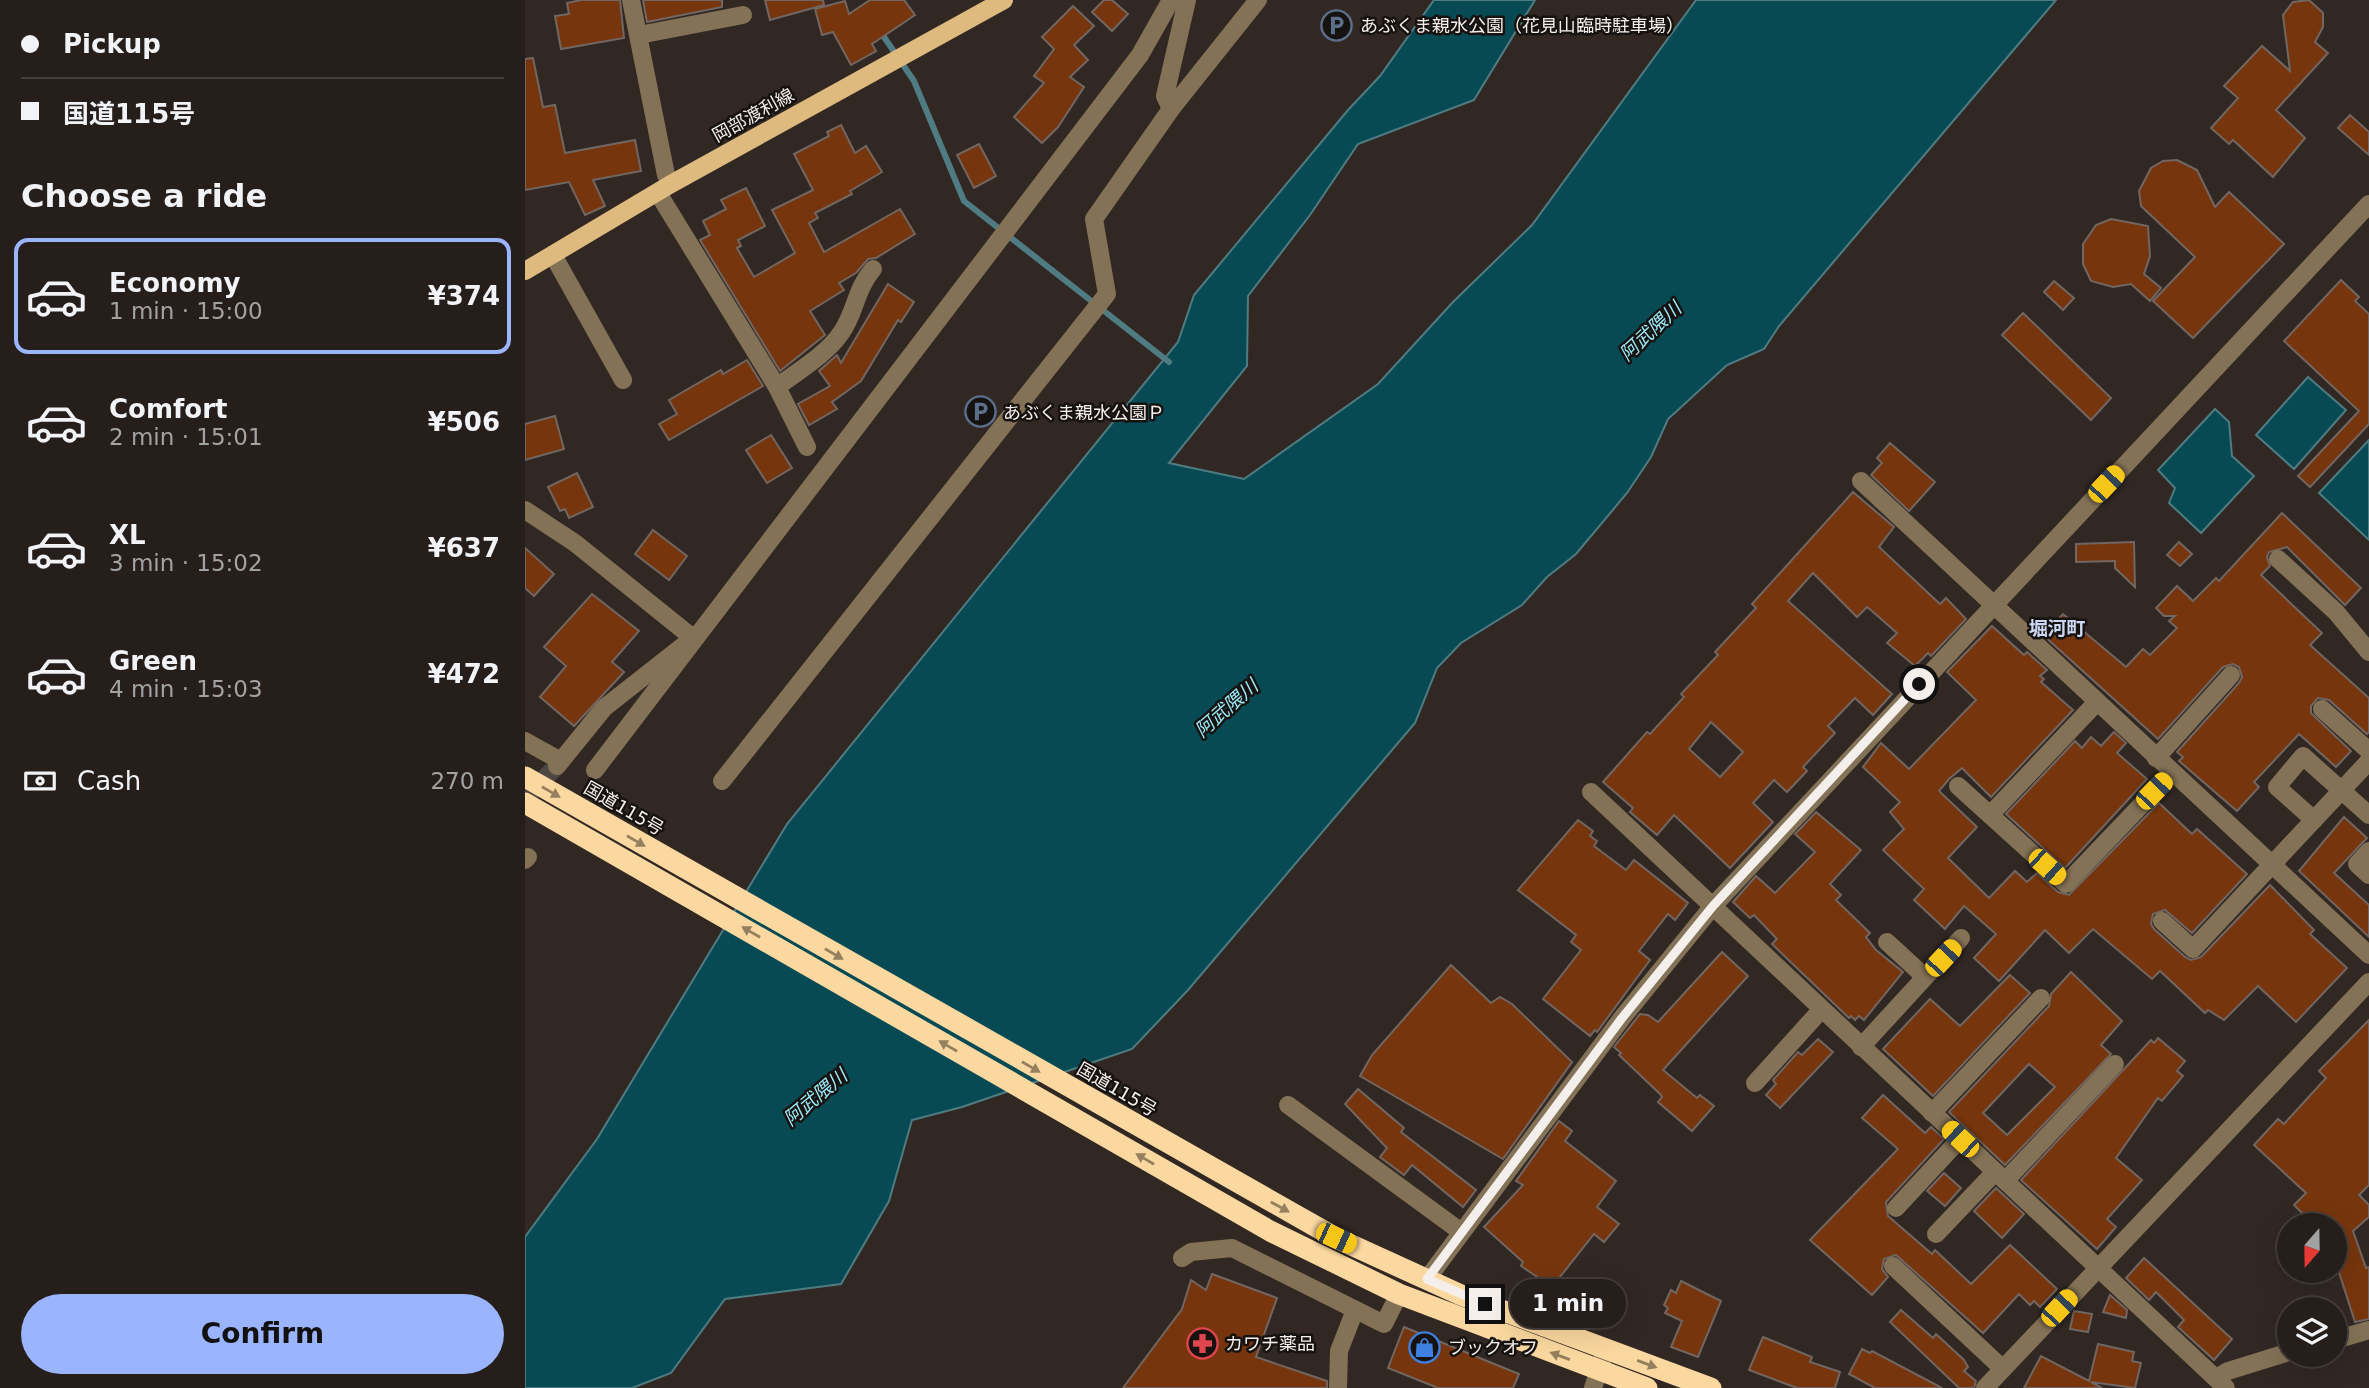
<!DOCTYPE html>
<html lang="en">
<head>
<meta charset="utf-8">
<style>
  :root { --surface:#251e1b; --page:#312b28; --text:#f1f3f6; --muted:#a3a2a3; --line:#423c3a; --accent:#9ab5fd }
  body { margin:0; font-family:"DejaVu Sans","Noto Sans JP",sans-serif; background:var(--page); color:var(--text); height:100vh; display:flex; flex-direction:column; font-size:26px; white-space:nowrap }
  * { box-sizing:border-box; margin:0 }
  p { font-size:23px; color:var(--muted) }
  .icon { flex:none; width:38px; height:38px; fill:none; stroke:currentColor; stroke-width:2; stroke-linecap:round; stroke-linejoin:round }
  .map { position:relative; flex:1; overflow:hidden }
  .drawer { display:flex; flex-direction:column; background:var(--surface); width:525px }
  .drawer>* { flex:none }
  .top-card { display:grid; align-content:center; height:154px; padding:0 21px; background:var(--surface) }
  .needle { width:46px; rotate:200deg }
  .controls { position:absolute; left:1752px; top:1213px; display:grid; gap:14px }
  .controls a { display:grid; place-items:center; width:70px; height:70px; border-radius:50%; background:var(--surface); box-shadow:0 7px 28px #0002,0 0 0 2px var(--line); font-size:35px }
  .end { position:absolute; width:32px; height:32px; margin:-16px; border:9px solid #f5efec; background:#111; box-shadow:0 0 0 4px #111 }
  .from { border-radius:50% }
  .bubble { position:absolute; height:49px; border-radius:24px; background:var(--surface); box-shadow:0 7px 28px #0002,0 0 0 2px var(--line); font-size:23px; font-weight:700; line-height:49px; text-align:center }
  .car { position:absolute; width:21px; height:42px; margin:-21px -10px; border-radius:9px; box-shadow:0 0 5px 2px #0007; background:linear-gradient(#f5c518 24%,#345 0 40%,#f5c518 0 76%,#345 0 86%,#f5c518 0) }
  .top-card b { display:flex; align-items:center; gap:24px; height:66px; font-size:26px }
  .top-card b+b { border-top:2px solid var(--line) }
  .top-card i { width:18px; height:18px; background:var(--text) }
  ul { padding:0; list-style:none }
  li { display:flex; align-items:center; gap:21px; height:116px; margin:0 14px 10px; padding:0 7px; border:4px solid transparent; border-radius:14px }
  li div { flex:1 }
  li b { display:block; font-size:26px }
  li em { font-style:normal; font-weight:700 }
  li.current { border-color:var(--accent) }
  li>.icon { width:63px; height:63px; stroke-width:1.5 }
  h2 { padding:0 21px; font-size:32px; line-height:84px }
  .pay { display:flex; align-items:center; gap:18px; height:77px; padding:0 21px; font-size:26px }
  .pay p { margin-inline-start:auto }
  .cta { display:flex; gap:14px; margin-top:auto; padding:14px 21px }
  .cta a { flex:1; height:80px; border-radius:42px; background:var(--accent); color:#111; font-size:28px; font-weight:700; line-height:80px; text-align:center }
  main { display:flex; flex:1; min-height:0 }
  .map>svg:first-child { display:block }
  .water { fill:#084a54; stroke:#4f7c82; stroke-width:2 }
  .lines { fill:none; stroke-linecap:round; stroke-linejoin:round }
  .stream { stroke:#4f7c82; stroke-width:6 }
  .building { fill:#76350d; stroke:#716661; stroke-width:2; fill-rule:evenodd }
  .minor-tunnel { stroke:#4e4642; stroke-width:18; stroke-dasharray:18 9; stroke-linecap:butt }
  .minor { stroke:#847256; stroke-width:18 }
  .major { stroke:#deba7e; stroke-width:18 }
  .highway { stroke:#fbd89f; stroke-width:21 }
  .oneway { fill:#947f5f }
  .route { stroke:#f5efec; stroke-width:9 }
  .labels { text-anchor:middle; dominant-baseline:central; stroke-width:5; stroke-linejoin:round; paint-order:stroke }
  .poi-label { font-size:18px; fill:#f5efec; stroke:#161210; text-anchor:start }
  .street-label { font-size:18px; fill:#f5efec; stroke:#161210 }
  .water-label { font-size:19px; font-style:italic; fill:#9beafa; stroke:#161210 }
  .neighbourhood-label { font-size:19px; font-weight:bold; fill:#cdd8f4; stroke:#161210 }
</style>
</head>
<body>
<main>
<section class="drawer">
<div class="top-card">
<b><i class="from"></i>Pickup</b>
<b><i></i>国道115号</b>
</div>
<h2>Choose a ride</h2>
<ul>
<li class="current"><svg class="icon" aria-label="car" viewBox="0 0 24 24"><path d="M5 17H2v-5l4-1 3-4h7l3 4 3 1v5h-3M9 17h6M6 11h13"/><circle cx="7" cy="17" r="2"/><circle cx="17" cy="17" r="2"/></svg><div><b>Economy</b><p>1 min · 15:00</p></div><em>¥374</em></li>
<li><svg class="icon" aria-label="car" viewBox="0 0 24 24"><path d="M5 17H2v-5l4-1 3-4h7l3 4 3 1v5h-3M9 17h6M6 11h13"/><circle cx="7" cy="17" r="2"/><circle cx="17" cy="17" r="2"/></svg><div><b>Comfort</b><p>2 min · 15:01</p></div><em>¥506</em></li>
<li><svg class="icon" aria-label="car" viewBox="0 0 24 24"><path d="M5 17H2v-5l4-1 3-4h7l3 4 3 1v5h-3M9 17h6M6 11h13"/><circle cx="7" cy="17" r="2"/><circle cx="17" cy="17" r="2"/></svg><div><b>XL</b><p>3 min · 15:02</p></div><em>¥637</em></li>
<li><svg class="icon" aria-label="car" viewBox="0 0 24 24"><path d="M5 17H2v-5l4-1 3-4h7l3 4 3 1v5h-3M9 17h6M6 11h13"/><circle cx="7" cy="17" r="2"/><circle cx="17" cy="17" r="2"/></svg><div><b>Green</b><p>4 min · 15:03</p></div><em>¥472</em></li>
</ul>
<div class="pay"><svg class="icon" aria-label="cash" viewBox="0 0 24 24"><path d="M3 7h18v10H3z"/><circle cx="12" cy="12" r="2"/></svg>Cash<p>270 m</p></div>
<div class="cta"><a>Confirm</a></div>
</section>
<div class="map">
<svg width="1844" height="1388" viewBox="0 0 1844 1388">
  <rect width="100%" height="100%" fill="#312824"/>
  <!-- water -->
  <g class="water">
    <polygon points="909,0 1010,0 949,100 833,144 785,215 723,296 722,366 644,463 719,479 853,384 928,302 1007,225 1171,0 1531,0 1254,326 1239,349 1202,365 1143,419 1126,457 1102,493 1051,554 1022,577 997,605 936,643 912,668 890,723 663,990 607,1049 437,1107 387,1120 364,1201 316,1284 200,1299 146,1373 107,1388 0,1388 0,1237 72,1139 262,824 653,342 669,295 823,110 855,76"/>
    <polygon points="1783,377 1821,410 1769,469 1731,435"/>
    <polygon points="1690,409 1704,422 1707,456 1729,476 1676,533 1644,503 1650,488 1633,470"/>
    <polygon points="1844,440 1844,540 1794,493"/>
  </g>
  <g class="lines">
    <!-- stream -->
    <polyline class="stream" points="355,31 389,81 439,201 644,362"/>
  </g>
  <!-- building -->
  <g class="building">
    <polygon points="56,0 95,0 99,38 36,49 30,16 44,14 42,3"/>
    <polygon points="118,0 197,0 197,7 122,22"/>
    <polygon points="240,0 298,0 299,5 245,20"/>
    <polygon points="345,0 379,0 390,15 347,44 351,51 326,65 308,32 297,35 290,9 320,1 324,14"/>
    <polygon points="579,0 587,0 603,14 587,31 567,12"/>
    <polygon points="1784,0 1798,13 1798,27 1790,42 1803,53 1751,110 1780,138 1748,177 1708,140 1704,144 1686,128 1713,98 1699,86 1737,46 1765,71 1758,15 1768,2"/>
    <polygon points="548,6 569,26 549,45 563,60 545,77 559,87 533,127 517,143 489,117 519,83 509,76 529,49 517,37"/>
    <polygon points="8,58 18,107 30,105 40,153 110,140 116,171 68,180 80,206 60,215 44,182 0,190 0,59"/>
    <polygon points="1825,115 1844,132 1844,155 1813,128"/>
    <polygon points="316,125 330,153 341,146 357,172 325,191 327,194 290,213 293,218 284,223 299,252 375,209 390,234 351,258 343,259 331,273 314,283 319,290 285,311 300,335 255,371 175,240 185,235 178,221 201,209 196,200 221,188 240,226 213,240 216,246 212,248 229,277 270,253 247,210 288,190 269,154 304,136 302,132"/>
    <polygon points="454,144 471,176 449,188 432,155"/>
    <polygon points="1652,160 1672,170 1690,207 1704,192 1759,244 1668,338 1628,301 1670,257 1616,206 1614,191 1626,168 1638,161"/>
    <polygon points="1586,219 1623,226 1625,256 1619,274 1636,288 1625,301 1606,284 1588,287 1566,281 1558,264 1558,244 1571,225"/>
    <polygon points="1816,280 1834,297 1830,301 1844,314 1844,424 1785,487 1773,476 1834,411 1759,341"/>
    <polygon points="1529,281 1549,298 1538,310 1519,292"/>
    <polygon points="363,284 389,302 376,322 373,320 336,381 307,402 312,409 284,425 273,404 305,386 294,371 312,355 316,363"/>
    <polygon points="1498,313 1586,398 1566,420 1477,335"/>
    <polygon points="222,360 238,386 144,440 134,424 152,414 144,400 196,370 198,374"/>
    <polygon points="30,416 39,449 0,460 0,424"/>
    <polygon points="246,435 267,468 242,483 221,450"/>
    <polygon points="1365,443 1410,482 1384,511 1346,475 1357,463 1352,458"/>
    <polygon points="52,473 68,507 44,518 40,509 35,511 23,487"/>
    <path d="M1328,492L1369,527L1354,547L1415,604L1421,598L1441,619L1406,656L1403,653L1390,666L1362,643L1372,633L1347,611L1342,607L1332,617L1288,573L1263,601L1367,694L1348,715L1330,698L1303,726L1310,733L1278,767L1282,771L1262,792L1249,780L1228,803L1248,822L1205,868L1149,815L1132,835L1105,812L1108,808L1078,782L1122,732L1125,734L1159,697L1156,694L1193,655L1190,652L1231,608L1227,604ZM1186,722L1218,752L1195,777L1164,749Z"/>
    <polygon points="1757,513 1836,588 1820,605 1762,547 1744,552 1742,557 1745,566 1736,575 1797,633 1785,645 1844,698 1844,732 1842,734 1804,700 1793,698 1786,706 1786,713 1826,751 1811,767 1774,734 1729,782 1734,787 1712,811 1654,761 1658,757 1652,752 1714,683 1717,677 1714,667 1708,664 1698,667 1633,739 1518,635 1538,614 1601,667 1618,649 1625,655 1652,628 1644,621 1650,616 1639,616 1631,608 1652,586 1668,601 1691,578 1694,581"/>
    <polygon points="128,530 162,556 144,580 110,554"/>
    <polygon points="1609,542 1610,587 1590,568 1590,561 1551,562 1551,544"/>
    <polygon points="1654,542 1667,554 1655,566 1642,555"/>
    <polygon points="0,548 29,574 9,596 0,588"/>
    <polygon points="67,594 114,631 87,662 99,672 49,726 15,697 41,666 19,647"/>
    <polygon points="1467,626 1499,655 1502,652 1522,670 1515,676 1519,679 1516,682 1548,710 1466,797 1437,768 1424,779 1414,791 1452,827 1423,858 1464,898 1490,871 1502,882 1512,873 1533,892 1544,895 1634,803 1667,834 1672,829 1722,874 1667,933 1640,910 1628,914 1626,924 1629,929 1660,957 1666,960 1676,957 1745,885 1789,930 1785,934 1822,968 1771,1022 1733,986 1699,1020 1683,1010 1680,1013 1635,971 1627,979 1568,929 1544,953 1520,930 1474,981 1449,958 1471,934 1439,906 1420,929 1389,900 1399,889 1358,850 1379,829 1365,812 1375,802 1338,767 1356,743 1384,769 1451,700 1422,672"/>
    <polygon points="1589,732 1601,743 1592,753 1622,779 1540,868 1481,814 1550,741 1557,748 1566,737 1576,746"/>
    <polygon points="1291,812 1336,850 1305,884 1316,895 1311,900 1345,933 1341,937 1351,950 1378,972 1339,1020 1334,1016 1330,1020 1326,1016 1324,1018 1247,944 1252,939 1229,915 1225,918 1208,902 1231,876 1250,893 1290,852 1270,834"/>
    <polygon points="1819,817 1842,838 1809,873 1844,905 1844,937 1774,871"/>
    <polygon points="1053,820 1068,831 1065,836 1072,841 1069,846 1101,870 1109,860 1163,903 1150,920 1143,914 1114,951 1125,960 1072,1032 1070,1030 1065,1036 1018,999 1056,950 1046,942 1051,935 993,890"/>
    <polygon points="1197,952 1223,976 1138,1070 1172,1098 1175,1095 1189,1106 1167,1131 1133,1102 1137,1097 1135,1094 1094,1055 1096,1053 1089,1047 1115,1014 1123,1015 1133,1022"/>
    <polygon points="926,965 966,1003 975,997 987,1004 1047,1062 978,1159 835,1076 847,1055"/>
    <path d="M1546,972L1597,1021L1576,1045L1586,1054L1480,1165L1424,1112L1524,1006L1526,994ZM1504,1064L1530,1087L1482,1135L1458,1113Z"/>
    <polygon points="1485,975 1505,993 1408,1096 1358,1049 1405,999 1435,1026"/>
    <polygon points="1844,1020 1844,1185 1834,1195 1844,1205 1844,1217 1828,1231 1841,1268 1844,1267 1844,1319 1830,1322 1810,1260 1810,1225 1789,1225 1769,1205 1781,1193 1729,1145 1753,1119 1759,1124 1801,1078 1794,1071"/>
    <polygon points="1633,1038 1660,1061 1652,1071 1658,1076 1637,1101 1633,1098 1591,1158 1617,1180 1582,1219 1591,1227 1572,1249 1496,1180 1626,1040 1629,1043"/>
    <polygon points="1293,1039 1308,1052 1255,1108 1241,1095 1251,1084 1248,1080 1273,1052 1277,1055"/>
    <polygon points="833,1089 879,1128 876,1132 951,1190 938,1207 887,1165 879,1175 855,1157 862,1148 820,1104"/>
    <polygon points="1358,1095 1400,1133 1406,1127 1419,1139 1361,1202 1363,1216 1407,1254 1410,1250 1446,1284 1485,1245 1532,1289 1515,1307 1509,1301 1505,1305 1494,1294 1458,1333 1371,1255 1359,1259 1357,1269 1363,1277 1347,1295 1285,1240 1373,1149 1337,1118"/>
    <polygon points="1034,1121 1047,1131 1040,1141 1091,1181 1072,1207 1094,1224 1079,1242 1069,1234 1027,1287 996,1266 998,1262 959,1227 998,1185 991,1181"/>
    <polygon points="1419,1173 1436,1188 1420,1206 1402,1191"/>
    <polygon points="1471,1188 1499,1214 1477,1238 1449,1211"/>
    <polygon points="1619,1258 1707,1339 1689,1360 1653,1327 1659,1320 1631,1292 1624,1300 1601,1278"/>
    <polygon points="687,1274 752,1298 731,1357 802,1381 802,1388 598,1388 657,1309 666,1280 681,1290"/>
    <polygon points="1156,1281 1196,1301 1173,1357 1146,1347 1157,1321 1140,1313 1143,1308 1139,1305 1146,1290 1151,1293"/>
    <polygon points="1585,1295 1602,1310 1601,1318 1578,1312"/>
    <polygon points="1376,1310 1408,1338 1411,1334 1439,1360 1443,1367 1439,1371 1451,1381 1449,1388 1434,1388 1365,1322"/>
    <polygon points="1549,1311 1567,1314 1563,1332 1545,1329"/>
    <polygon points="879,1327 994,1374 988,1388 913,1388 863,1368"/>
    <polygon points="1238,1337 1287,1357 1285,1362 1315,1372 1310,1388 1272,1388 1224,1370"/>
    <polygon points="1573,1344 1609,1352 1607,1361 1616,1363 1610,1388 1566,1382 1577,1388 1499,1388 1516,1356 1564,1381"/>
    <polygon points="1337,1349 1345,1353 1347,1351 1417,1388 1350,1388 1324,1374"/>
  </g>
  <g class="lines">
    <!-- minor-tunnel -->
    <polyline class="minor-tunnel" points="0,797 32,766"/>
    <!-- minor -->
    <g class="minor">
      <polyline points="106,0 141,175 146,184"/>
      <polyline points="114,35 218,15"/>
      <polyline points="646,109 640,96 662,0"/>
      <polyline points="133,193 252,387 282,447"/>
      <polyline points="28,255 98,380"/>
      <path d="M252,387C273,371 301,355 316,333C331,312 330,290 348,269"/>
      <polyline points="1336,481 1844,955"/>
      <polyline points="0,510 50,543 168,638 79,708 32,766"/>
      <polyline points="1753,559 1811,612 1844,652"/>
      <polyline points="1797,709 1844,751"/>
      <polyline points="0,741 36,761"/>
      <polyline points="1631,758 1706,675"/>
      <polyline points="70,770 615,55 646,0"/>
      <polyline points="197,781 582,294 569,219 646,109 733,0"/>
      <polyline points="1433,786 1541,884 1647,773"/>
      <polyline points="1066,792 1701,1388"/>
      <polyline points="1465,815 1572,702"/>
      <polyline points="1789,820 1752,787 1778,756 1844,815"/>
      <polyline points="1844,851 1832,864 1844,875"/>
      <polyline points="0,860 3,857"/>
      <polyline points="1637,921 1668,949 1844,761"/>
      <polyline points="1362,942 1400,977"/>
      <polyline points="1336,1047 1436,938"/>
      <polyline points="1230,1083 1296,1010"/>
      <polyline points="763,1105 935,1231"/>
      <polyline points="1407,1113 1516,998"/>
      <polyline points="1480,1181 1590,1064"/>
      <polyline points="1371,1208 1435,1139"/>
      <polyline points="1411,1234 1470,1172"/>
      <polyline points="657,1258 666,1252 707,1248 859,1324 874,1294"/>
      <polyline points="1368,1266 1478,1369"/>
      <polyline points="902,1279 1097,1018 1188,906 1844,204"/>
      <polyline points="1810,1340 1844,1330"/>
      <polyline points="1691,1378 1703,1371 1764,1352"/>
      <polyline points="813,1388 814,1351 830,1310"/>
      <polyline points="1068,1388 1081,1349"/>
      <polyline points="1460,1388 1844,982"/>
    </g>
    <!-- major -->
    <polyline class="major" points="0,271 146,184 479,0"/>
    <!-- highway -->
    <g class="highway">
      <polyline points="0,777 811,1238 936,1295 1186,1388"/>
      <polyline points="0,803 745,1231 874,1294 1122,1388"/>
    </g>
  </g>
  <!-- one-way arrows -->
  <defs><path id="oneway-solid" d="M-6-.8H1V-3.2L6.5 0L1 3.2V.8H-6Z" transform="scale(1.75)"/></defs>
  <g class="oneway">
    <use href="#oneway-solid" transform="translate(26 792) rotate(30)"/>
    <use href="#oneway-solid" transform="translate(111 841) rotate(30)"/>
    <use href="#oneway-solid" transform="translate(226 932) rotate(-150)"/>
    <use href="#oneway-solid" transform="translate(309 954) rotate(30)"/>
    <use href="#oneway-solid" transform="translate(423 1046) rotate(-150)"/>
    <use href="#oneway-solid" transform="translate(506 1067) rotate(30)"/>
    <use href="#oneway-solid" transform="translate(620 1159) rotate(-150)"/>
    <use href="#oneway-solid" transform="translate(755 1207) rotate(29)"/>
    <use href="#oneway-solid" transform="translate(1035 1356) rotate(-160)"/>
    <use href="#oneway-solid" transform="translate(1122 1364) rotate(20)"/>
  </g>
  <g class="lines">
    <!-- route -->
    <polyline class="route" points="960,1304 902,1279 1097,1018 1188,906 1394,684"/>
  </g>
  <!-- icons -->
  <defs>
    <symbol id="parking-ring" viewBox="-11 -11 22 22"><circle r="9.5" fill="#161210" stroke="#5c6f8a" stroke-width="1.5"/><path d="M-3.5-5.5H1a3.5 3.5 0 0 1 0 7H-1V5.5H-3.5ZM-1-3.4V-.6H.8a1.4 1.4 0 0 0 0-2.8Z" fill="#5c6f8a"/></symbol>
    <symbol id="pharmacy-ring" viewBox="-11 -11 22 22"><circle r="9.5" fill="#161210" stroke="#e0444e" stroke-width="1.5"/><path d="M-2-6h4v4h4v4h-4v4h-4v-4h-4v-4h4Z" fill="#e0444e"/></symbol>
    <symbol id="shop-ring" viewBox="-11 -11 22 22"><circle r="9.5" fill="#161210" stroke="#3f7fe0" stroke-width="1.5"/><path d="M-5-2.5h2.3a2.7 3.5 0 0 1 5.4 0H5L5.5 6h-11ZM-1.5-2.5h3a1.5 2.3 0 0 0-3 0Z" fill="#3f7fe0"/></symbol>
  </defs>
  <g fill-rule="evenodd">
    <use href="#parking-ring" x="794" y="8" width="35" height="35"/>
    <use href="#parking-ring" x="438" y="394" width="35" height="35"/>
    <use href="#pharmacy-ring" x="660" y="1326" width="35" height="35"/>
    <use href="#shop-ring" x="882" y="1330" width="35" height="35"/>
  </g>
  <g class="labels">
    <!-- poi labels -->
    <g class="poi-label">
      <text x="835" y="25">あぶくま親水公園（花見山臨時駐車場）</text>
      <text x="478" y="412">あぶくま親水公園Ｐ</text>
      <text x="700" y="1343">カワチ薬品</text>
      <text x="923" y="1347">ブックオフ</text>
    </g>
    <!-- street labels -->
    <g class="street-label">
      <text transform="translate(228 115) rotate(-29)">岡部渡利線</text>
      <text transform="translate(99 808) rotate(30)">国道115号</text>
      <text transform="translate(592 1089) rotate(30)">国道115号</text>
    </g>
    <!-- water labels -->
    <g class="water-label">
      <text transform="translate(1125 331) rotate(-43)">阿武隈川</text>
      <text transform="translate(701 708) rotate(-41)">阿武隈川</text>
      <text transform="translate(290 1097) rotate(-40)">阿武隈川</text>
    </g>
    <!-- neighbourhood labels -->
    <g class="neighbourhood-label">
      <text x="1532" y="628">堀河町</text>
    </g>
  </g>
</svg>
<div class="controls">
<a><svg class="needle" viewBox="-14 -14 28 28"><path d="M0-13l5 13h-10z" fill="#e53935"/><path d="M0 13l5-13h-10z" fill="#a3a2a3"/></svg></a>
<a><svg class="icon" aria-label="layers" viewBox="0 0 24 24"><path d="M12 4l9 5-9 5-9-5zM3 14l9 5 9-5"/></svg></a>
</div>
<i class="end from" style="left:1394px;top:684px"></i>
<i class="end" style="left:960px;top:1304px"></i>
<div class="bubble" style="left:985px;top:1279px;width:116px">1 min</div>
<i class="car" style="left:1581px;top:484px;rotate:43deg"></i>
<i class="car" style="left:1629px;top:791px;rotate:44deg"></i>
<i class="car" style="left:1522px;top:867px;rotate:132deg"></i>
<i class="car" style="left:1418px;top:958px;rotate:43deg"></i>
<i class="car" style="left:1435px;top:1139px;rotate:313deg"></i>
<i class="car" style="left:811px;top:1238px;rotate:114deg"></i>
<i class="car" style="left:1534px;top:1308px;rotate:43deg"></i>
</div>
</main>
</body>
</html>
